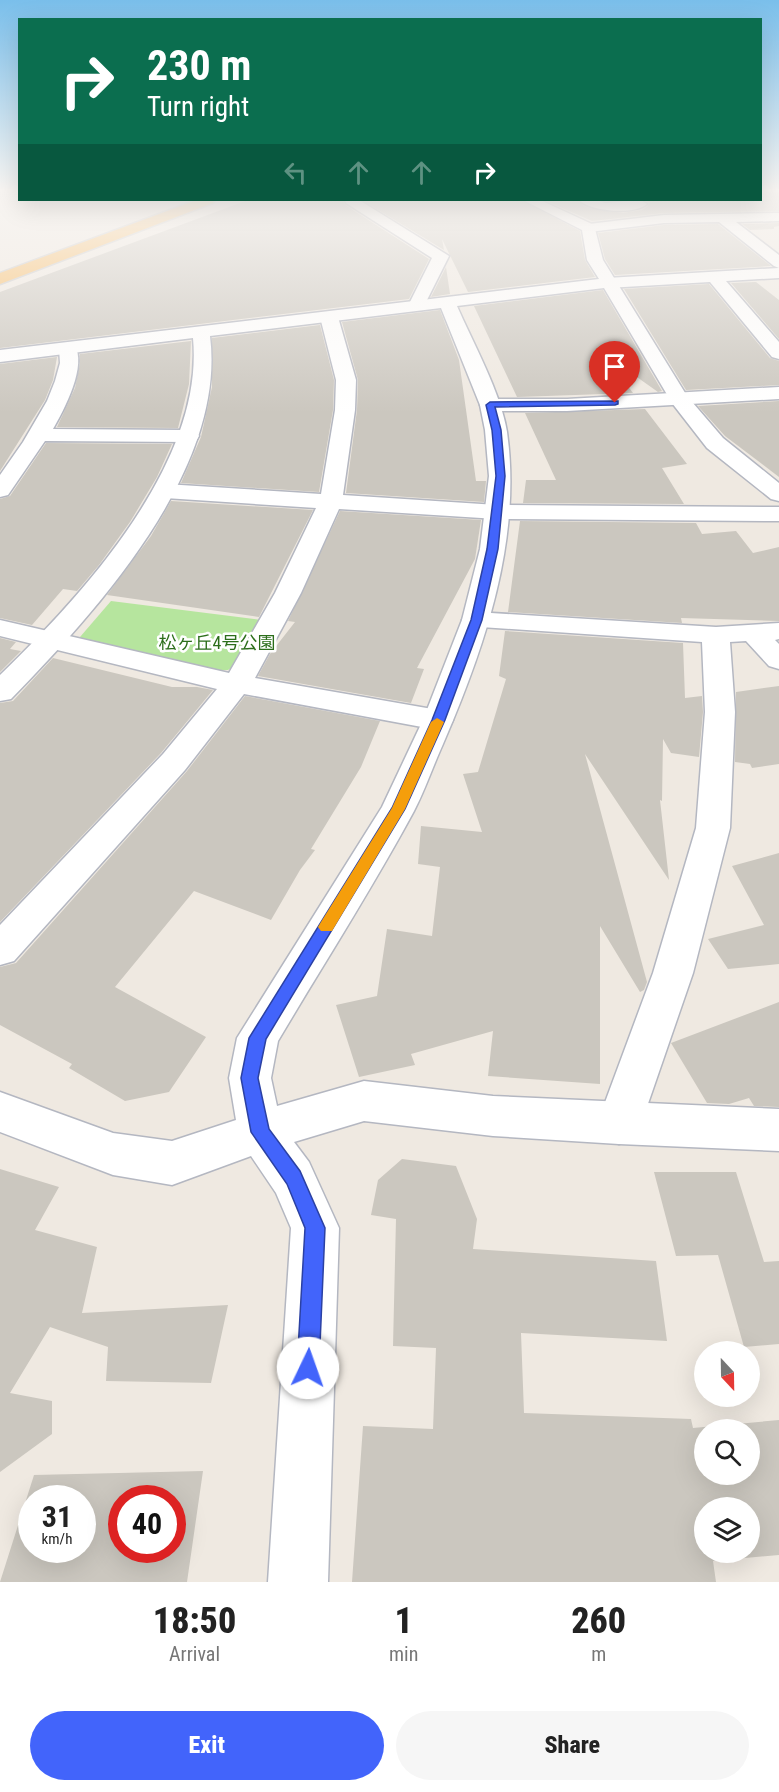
<!DOCTYPE html>
<html lang="en">
<head>
<meta charset="utf-8">
<style>
	:root { --surface:#fff; --page:#f6f6f6; --text:#222; --muted:#767676; --accent:#4264fb }
	body { margin:0; font-family:"Roboto Condensed","Noto Sans JP",sans-serif; background:var(--page); color:var(--text); height:100vh; display:flex; flex-direction:column; font-size:22px; white-space:nowrap }
	* { box-sizing:border-box; margin:0 }
	p { font-size:20px; color:var(--muted) }
	.icon { flex:none; width:33px; height:33px; fill:none; stroke:currentColor; stroke-width:2; stroke-linecap:round; stroke-linejoin:round }
	.map { position:relative; height:1582px; overflow:hidden }
	.details { display:flex; flex-direction:column; background:var(--surface); flex:1 }
	.details>* { flex:none }
	.guide { position:absolute; left:18px; top:18px; width:744px; height:183px; border-radius:0px; box-shadow:0 6px 24px #0002; background:#0b6e4f; color:#fff; overflow:hidden }
	.needle { width:39px; rotate:158deg }
	.fabs { position:absolute; left:694px; top:1341px; display:grid; gap:12px }
	.fabs a { display:grid; place-items:center; width:66px; height:66px; border-radius:50%; background:var(--surface); box-shadow:0 6px 24px #0002; font-size:30px }
	.speed { position:absolute; left:18px; top:1485px; display:flex; gap:12px; font-size:30px; font-weight:700; text-align:center }
	.speed>* { display:grid; place-content:center; width:78px; height:78px; border-radius:50%; background:var(--surface); box-shadow:0 6px 24px #0002; line-height:1 }
	.speed small { font-size:15px; font-weight:400 }
	.speed .limit { border:9px solid #d22; background:#fff; color:#111 }
	.pin { position:absolute; display:grid; place-items:center; width:51px; height:51px; color:#fff; margin:-62px -26px; border-radius:50% 50% 50% 0; rotate:-45deg; box-shadow:0 0 6px #0007 }
	.pin .icon { rotate:45deg }
	.me { position:absolute; width:66px; margin:-33px; rotate:3deg; stroke-linejoin:round; filter:drop-shadow(0 0 4px #0008) }
	.turn { display:flex; align-items:center; gap:21px; height:126px; padding:0 30px; font-size:27px }
	.turn .icon { width:78px; height:78px; stroke-width:2.5 }
	.turn b { display:block; font-size:42px; line-height:51px }
	.lanes { display:flex; align-items:center; height:57px; padding:0 30px; background:#0003; justify-content:center; gap:30px; direction:ltr }
	.lanes .off { opacity:.35 }
	.eta { display:flex; justify-content:space-evenly; align-items:center; height:102px; text-align:center }
	.eta b { font-size:36px; font-weight:800; line-height:42px }
	.button { display:flex; gap:12px; margin-top:auto; padding:12px 30px }
	.button a { flex:1; height:69px; border-radius:36px; background:var(--accent); color:#fff; font-size:24px; font-weight:800; line-height:69px; text-align:center }
	.button a+a { background:var(--page); color:var(--text) }
	.map>svg:first-child { display:block }
</style>
</head>
<body>
<div class="map">
<svg width="779" height="1582" viewBox="0 0 779 1582">
	<rect width="100%" height="100%" fill="#efe9e1"/>
	<!-- green -->
	<polygon fill="#b6e59e" points="111,601 261,620 236,665 228,670 217,670 87,644 80,637"/>
	<!-- building -->
	<g fill="#cbc7bf" fill-rule="evenodd">
		<polygon points="779,191 779,211 664,213 592,221 544,200 577,200 584,206 592,209 623,213 642,210 648,206 649,203 644,200 760,200 760,193"/>
		<polygon points="248,200 343,200 345,205 429,259 409,299 0,348 0,292"/>
		<polygon points="362,200 521,200 580,231 585,260 595,277 468,292 442,239 444,250"/>
		<polygon points="779,223 779,226 774,227 774,229 750,230 742,224"/>
		<polygon points="718,224 771,266 615,275 605,259 598,233 664,225"/>
		<polygon points="446,267 450,294 431,297"/>
		<polygon points="756,282 779,300 779,339 731,283"/>
		<polygon points="709,284 770,358 779,361 779,385 686,390 624,289"/>
		<polygon points="603,290 662,391 658,392 603,353 633,393 517,397 474,306"/>
		<polygon points="440,310 459,360 476,481 486,481 484,502 346,493 357,410 358,380 342,322"/>
		<polygon points="320,325 334,380 333,410 319,492 181,483 201,437 212,387 212,338"/>
		<polygon points="191,341 189,384 178,428 57,427 75,388 80,364 80,354"/>
		<polygon points="57,357 53,380 45,400 0,471 0,364"/>
		<polygon points="779,401 779,477 725,436 698,406"/>
		<polygon points="645,409 687,464 662,468 684,504 523,503 526,480 556,480 525,413"/>
		<polygon points="46,443 172,444 157,477 130,522 99,565 77,591 63,589 32,625 0,618 0,499 10,496"/>
		<polygon points="171,501 313,510 259,617 107,595 151,536"/>
		<polygon points="340,511 481,520 475,559 417,668 424,669 411,703 258,676 270,654 295,622 288,621"/>
		<polygon points="520,521 696,523 702,534 736,531 753,553 779,547 779,621 681,618 682,623 508,612"/>
		<polygon points="505,631 683,643 685,698 702,696 703,712 699,757 671,753 663,739 662,801 660,800 669,880 585,754 647,982 644,990 640,992 600,926 600,1084 488,1076 493,1031 411,1054 415,1065 359,1077 336,1005 377,996 387,929 432,936 440,867 418,864 421,826 482,832 463,774 478,772 506,679 499,676"/>
		<polygon points="0,638 16,642 10,649 21,651 0,672"/>
		<polygon points="53,658 172,687 197,687 213,690 161,753 0,922 0,703 13,701"/>
		<polygon points="779,686 779,764 752,768 750,764 735,762 736,692"/>
		<polygon points="245,696 380,721 361,767 311,849 315,850 300,870 271,920 194,891 115,987 206,1037 169,1092 125,1101 69,1068 72,1064 0,1025 0,967 16,963 187,771"/>
		<polygon points="779,853 779,964 728,969 708,939 764,925 732,866"/>
		<polygon points="779,1002 779,1107 754,1106 749,1098 729,1104 707,1103 671,1043"/>
		<path d="M402,1159L456,1166L477,1219L473,1249L656,1261L667,1341L521,1333L524,1413L691,1419L693,1428L779,1420V1555L713,1561L716,1582H352L363,1426L433,1429L436,1348L393,1346L396,1219L371,1215L378,1180ZM705,1430H750V1474H705ZM705,1508H750V1552H705Z"/>
		<polygon points="0,1169 59,1187 35,1230 97,1247 82,1313 228,1305 211,1383 106,1381 108,1347 50,1327 10,1393 52,1401 52,1434 0,1472"/>
		<polygon points="654,1172 736,1172 764,1262 779,1261 779,1344 744,1347 718,1255 676,1256"/>
		<path d="M203,1471L187,1582H0L34,1475ZM32,1498H82V1550H32ZM122,1498H172V1550H122Z"/>
	</g>
	<g fill="none" stroke-linecap="round" stroke-linejoin="round">
		<!-- minor casing -->
		<g stroke="#b4b7c1" stroke-width="3">
			<g id="minor">
				<polygon points="345,200 359,200 449,256 422,310 410,310 408,306 432,258 346,203"/>
				<path d="M579,200H597L605,203L640,200L647,204C635,215 591,212 579,200Z"/>
				<polygon points="779,213 779,221 736,222 779,255 779,268 774,266 719,222 664,223 589,232 582,228 589,224 664,215"/>
				<polygon points="779,268 779,278 726,281 779,342 779,359 772,357 710,282 607,288 599,283 607,278"/>
				<polygon points="329,312 335,313 338,317 356,380 355,410 343,495 497,505 779,507 779,521 497,519 339,509 301,593 255,678 438,710 449,713 453,720 449,727 438,730 244,694 185,770 14,961 0,965 0,925 163,754 217,689 0,636 0,620 229,673 275,593 316,508 165,498 157,496 153,491 157,486 165,484 321,494 335,410 336,380 320,317 323,313"/>
				<path d="M68,343L74,344C88,365 64,410 53,429L188,430L196,431L199,436L196,441L188,442L45,441L8,495L0,497V475L23,442L47,401L55,381L60,363L59,348L62,344Z"/>
				<polygon points="779,387 779,399 567,411 490,411 483,409 480,405 483,401 490,399 567,399"/>
				<polygon points="476,612 716,627 779,623 779,639 775,640 779,644 779,669 769,666 746,641 730,642 735,712 730,828 693,973 641,1124 635,1138 619,1144 603,1138 597,1124 653,973 696,828 705,712 702,642 466,626 462,620 466,614"/>
			</g>
		</g>
		<!-- tertiary casing -->
		<g stroke="#b4b7c1" stroke-width="3">
			<path id="tertiary" d="M523,200H540L594,225L603,260L687,396L723,438L779,483V501L771,499L707,448L672,403L604,288L457,306C473,343 501,393 507,432C522,539 485,647 443,744C433,766 425,790 414,811C372,889 323,965 278,1041L271,1078L277,1106L364,1081L493,1096L779,1109V1151L619,1144L493,1136L364,1121L294,1142L309,1162L339,1228L328,1582H268L291,1228L276,1193L251,1156L172,1185L113,1175L0,1132V1092L113,1133L172,1141L236,1120L229,1078L237,1038L382,807L423,720L462,620L480,549L489,476L485,430L480,405L441,308L210,336C227,469 97,611 11,699L0,701V675C83,595 205,462 193,338L0,362V350L599,279L587,260L582,230Z"/>
		</g>
		<!-- trunk casing -->
		<g stroke="#c9c9c9" stroke-width="3">
			<polygon id="trunk" points="197,200 215,200 213,203 0,284 0,273"/>
		</g>
		<!-- minor -->
		<use href="#minor" fill="#fff" fill-rule="evenodd"/>
		<!-- tertiary -->
		<use href="#tertiary" fill="#fff" fill-rule="evenodd"/>
		<!-- trunk -->
		<use href="#trunk" fill="#f8ba60" fill-rule="evenodd"/>
	</g>
	<!-- sky -->
	<linearGradient id="sky" x2="0" y2="1"><stop stop-color="#7abfeb"/><stop offset="0.46" stop-color="#f8f5f2"/><stop offset="1" stop-color="#f8f5f2" stop-opacity="0"/></linearGradient>
	<rect width="779" height="413" fill="url(#sky)"/>
	<!-- route -->
	<polygon fill="#4264fb" stroke="#2b41a3" stroke-width="1.5" points="618,401 618,404 615,405 495,407 501,430 505,476 498,549 482,620 445,720 405,809 266,1039 258,1078 269,1129 300,1171 325,1228 319,1368 316,1376 308,1379 301,1376 297,1368 305,1228 287,1184 251,1132 241,1078 249,1038 392,808 432,720 471,620 487,549 496,476 492,430 486,405 490,402"/>
	<!-- slow -->
	<polygon fill="#f59e0b" points="437,718 444,722 405,809 332,931 321,931 318,927 321,922 392,808 431,722"/>
	<g text-anchor="middle" dominant-baseline="central" stroke-width="5" stroke-linejoin="round" paint-order="stroke">
		<!-- park labels -->
		<g font-size="18" fill="#2c6e1b" stroke="#fff">
			<text x="217" y="642">松ヶ丘4号公園</text>
		</g>
	</g>
</svg>
<div class="fabs">
<a><svg class="needle" viewBox="-14 -14 28 28"><path d="M0-13l5 13h-10z" fill="#e53935"/><path d="M0 13l5-13h-10z" fill="#767676"/></svg></a>
<a><svg class="icon" aria-label="search" viewBox="0 0 24 24"><circle cx="10" cy="10" r="6"/><path d="M15 15l6 6"/></svg></a>
<a><svg class="icon" aria-label="layers" viewBox="0 0 24 24"><path d="M12 4l9 5-9 5-9-5zM3 14l9 5 9-5"/></svg></a>
</div>
<div class="speed"><div>31<small>km/h</small></div><div class="limit">40</div></div>
<div class="pin" style="left:615px;top:403px;background:#d93025"><svg class="icon" aria-label="arrive" viewBox="0 0 24 24"><path d="M6 21V4h12l-3 4 3 4H6"/></svg></div>
<svg class="me" style="left:308px;top:1368px" viewBox="-20 -20 40 40"><circle r="19" fill="#fff"/><path d="M0-13L10 11 0 6-10 11z" fill="#4264fb"/></svg>
<div class="guide">
<div class="turn"><svg class="icon" aria-label="right" viewBox="0 0 24 24"><path d="M7 20v-9h11M14 6l5 5-5 5"/></svg><div><b>230 m</b>Turn right</div></div>
<div class="lanes"><svg class="icon off" aria-label="left" viewBox="0 0 24 24"><path d="M17 20v-9H6M10 6l-5 5 5 5"/></svg><svg class="icon off" aria-label="ahead" viewBox="0 0 24 24"><path d="M12 20V5M6 11l6-6 6 6"/></svg><svg class="icon off" aria-label="ahead" viewBox="0 0 24 24"><path d="M12 20V5M6 11l6-6 6 6"/></svg><svg class="icon" aria-label="right" viewBox="0 0 24 24"><path d="M7 20v-9h11M14 6l5 5-5 5"/></svg></div>
</div>
</div>
<section class="details">
<div class="eta">
<div><b>18:50</b><p>Arrival</p></div>
<div><b>1</b><p>min</p></div>
<div><b>260</b><p>m</p></div>
</div>
<div class="button"><a>Exit</a><a>Share</a></div>
</section>
</body>
</html>
